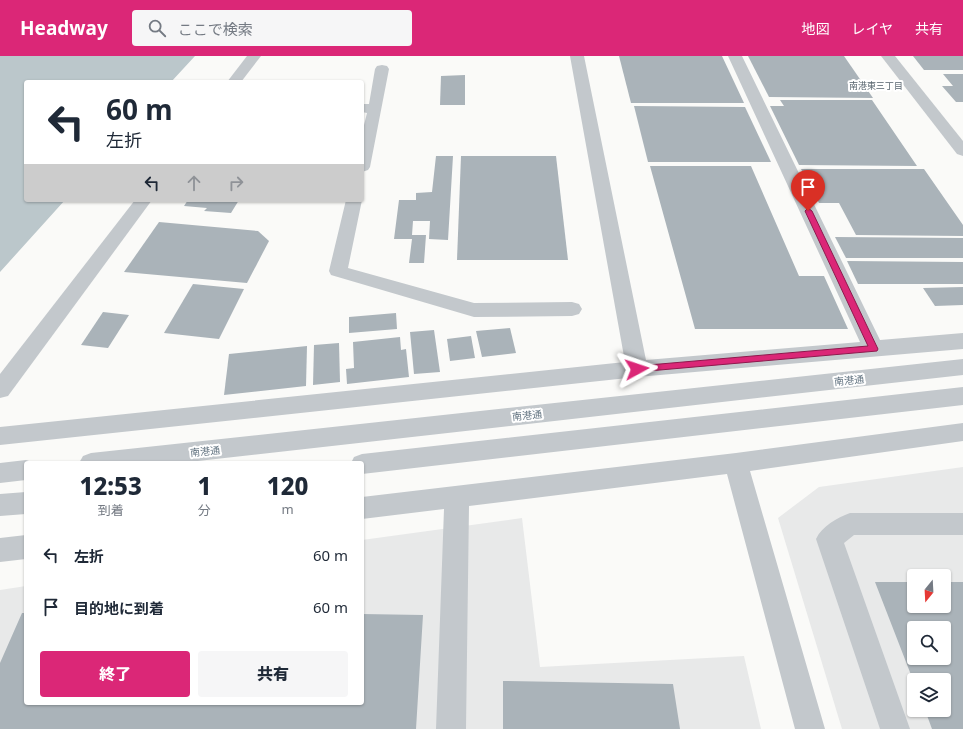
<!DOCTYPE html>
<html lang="ja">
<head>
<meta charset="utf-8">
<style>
	:root { --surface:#fff; --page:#f6f6f7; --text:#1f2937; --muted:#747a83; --accent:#db2777 }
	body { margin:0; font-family:"Noto Sans","Noto Sans JP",sans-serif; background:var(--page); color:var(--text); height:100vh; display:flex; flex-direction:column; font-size:15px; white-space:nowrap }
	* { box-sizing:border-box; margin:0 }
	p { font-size:13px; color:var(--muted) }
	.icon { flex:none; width:22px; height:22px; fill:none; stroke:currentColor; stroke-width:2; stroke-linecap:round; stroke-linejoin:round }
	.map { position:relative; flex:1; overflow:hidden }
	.side { position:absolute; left:24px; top:405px; width:340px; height:244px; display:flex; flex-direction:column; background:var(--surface); border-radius:4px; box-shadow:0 1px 3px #0004 }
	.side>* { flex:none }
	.hud { position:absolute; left:24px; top:24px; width:340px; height:122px; border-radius:4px; box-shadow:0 1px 3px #0004; background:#fff; color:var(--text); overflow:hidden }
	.needle { width:26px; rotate:198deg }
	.buttons { position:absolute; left:907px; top:513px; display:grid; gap:8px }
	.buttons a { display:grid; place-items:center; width:44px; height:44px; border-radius:4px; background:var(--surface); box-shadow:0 1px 3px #0004; font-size:20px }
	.pin { position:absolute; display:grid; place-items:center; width:34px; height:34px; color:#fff; margin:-41px -17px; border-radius:50% 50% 50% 0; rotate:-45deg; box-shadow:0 0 4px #0007 }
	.pin .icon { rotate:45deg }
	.me { position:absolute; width:44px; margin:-22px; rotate:85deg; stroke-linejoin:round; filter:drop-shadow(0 0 3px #0008) }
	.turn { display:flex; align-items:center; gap:14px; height:84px; padding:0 16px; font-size:18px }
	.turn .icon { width:52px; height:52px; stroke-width:2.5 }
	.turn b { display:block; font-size:28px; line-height:34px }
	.lanes { display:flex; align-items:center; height:38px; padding:0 16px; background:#0003; justify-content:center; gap:20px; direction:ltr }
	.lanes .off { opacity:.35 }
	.eta { display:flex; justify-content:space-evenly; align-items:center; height:68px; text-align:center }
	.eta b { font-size:24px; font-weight:800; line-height:28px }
	.button { display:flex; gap:8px; margin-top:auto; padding:8px 16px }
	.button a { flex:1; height:46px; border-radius:4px; background:var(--accent); color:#fff; font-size:16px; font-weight:800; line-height:46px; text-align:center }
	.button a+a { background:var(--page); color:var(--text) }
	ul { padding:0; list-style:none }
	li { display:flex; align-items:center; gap:12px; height:52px; padding:0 16px }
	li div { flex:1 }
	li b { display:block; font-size:15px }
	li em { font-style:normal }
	header { display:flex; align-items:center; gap:24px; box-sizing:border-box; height:56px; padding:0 20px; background:var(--accent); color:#fff }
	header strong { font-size:19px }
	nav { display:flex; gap:22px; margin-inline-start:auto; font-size:14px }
	.search { width:280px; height:36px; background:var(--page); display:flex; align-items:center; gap:10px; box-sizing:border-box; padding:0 14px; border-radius:4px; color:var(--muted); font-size:15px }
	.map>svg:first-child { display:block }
</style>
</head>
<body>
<header>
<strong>Headway</strong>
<div class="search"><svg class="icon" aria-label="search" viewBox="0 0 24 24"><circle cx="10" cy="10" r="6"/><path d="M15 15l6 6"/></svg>ここで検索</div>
<nav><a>地図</a><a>レイヤ</a><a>共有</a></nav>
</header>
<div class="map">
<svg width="963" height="673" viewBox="0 0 963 673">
	<rect width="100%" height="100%" fill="#fafaf8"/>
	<!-- built -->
	<g fill="#e8e9e9" fill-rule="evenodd">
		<path d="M963,411V673H842L778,462L819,431ZM914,520H944V550H914ZM914,572H944V602H914ZM914,624H944V654H914Z"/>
		<polygon points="522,462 540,611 744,600 761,673 0,673 0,534 26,530 26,647 362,647 362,484"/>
	</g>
	<!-- water -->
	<polygon fill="#bbc7cb" points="0,0 195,0 171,26 26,26 26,144 65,144 0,216"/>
	<!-- building -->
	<g fill="#aab3b9" fill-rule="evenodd">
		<polygon points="619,0 722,0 744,47 631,47"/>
		<polygon points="748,0 844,0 873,42 769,41"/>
		<polygon points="913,0 963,0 963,14 924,14"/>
		<polygon points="943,18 963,18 963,46 956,46 942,30 953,30"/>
		<polygon points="465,19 465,49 440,49 441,20"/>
		<polygon points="780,44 872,44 917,110 799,109 770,50 784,50"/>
		<polygon points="634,50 745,51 771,106 648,106"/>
		<polygon points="436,100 453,100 448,184 429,183 430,165 413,165 412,179 426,179 424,207 409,207 412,183 394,183 399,144 416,144 416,137 432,136"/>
		<polygon points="461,100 556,100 568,204 457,204"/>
		<polygon points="650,110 751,110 799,220 824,220 848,273 695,273"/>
		<polygon points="801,113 924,113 963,169 963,180 856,179 839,147 819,147"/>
		<polygon points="188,144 239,144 231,157 204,155 207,152 184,150"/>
		<polygon points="159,166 258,175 269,185 247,227 124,216"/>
		<polygon points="835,181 963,182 963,202 846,202"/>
		<polygon points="847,205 963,206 963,228 858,228"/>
		<polygon points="193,228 244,233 219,283 164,277"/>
		<polygon points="963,231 963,249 935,250 923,232"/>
		<polygon points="103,256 129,259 108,292 81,289"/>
		<polygon points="396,257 397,273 349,277 349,261"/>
		<polygon points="510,272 516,297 482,301 476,275"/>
		<polygon points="434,274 440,316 414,318 410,276"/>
		<polygon points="471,280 475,302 450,305 447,283"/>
		<polygon points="400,281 401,294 406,293 409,321 347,328 346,313 354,312 353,286"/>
		<polygon points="339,287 340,326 313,329 314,289"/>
		<polygon points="307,290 306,330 224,339 229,298"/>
		<path d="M875,526H914V550H944V526H963V673H932L925,654H944V624H913ZM914,572H944V602H914Z"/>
		<polygon points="22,557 26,557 26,647 362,647 362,558 423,559 416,673 0,673 0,607"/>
		<polygon points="503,625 673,628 680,673 503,673"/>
	</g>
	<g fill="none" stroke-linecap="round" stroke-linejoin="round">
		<!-- minor -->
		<g fill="#c3c8cc" fill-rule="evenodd">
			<polygon points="247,0 261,0 241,26 227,26"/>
			<polygon points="570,0 584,0 646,304 860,286 728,0 742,0 880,284 963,277 963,293 637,321 0,389 0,371 625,306"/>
			<polygon points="881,0 895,0 963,85 963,100 957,98"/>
			<polygon points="382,9 387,10 389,13 370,111 368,114 362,116 362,77 367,57 362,56 362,48 369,48 375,13 377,10"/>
			<polygon points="362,143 362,144 348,212 474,247 572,246 579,248 582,253 579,258 572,260 474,261 331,219 329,215 346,144"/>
			<polygon points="135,144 152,144 8,340 0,342 0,318"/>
			<polygon points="963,303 963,319 180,407 79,407 83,400 91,397"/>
			<polygon points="963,331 963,349 362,418 362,407 351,407 354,401 362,398"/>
			<polygon points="963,367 963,385 750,415 825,673 795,673 727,418 469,450 466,673 436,673 444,453 362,463 362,441 736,397"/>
			<polygon points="26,404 35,407 26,407 26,424 0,427 0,407"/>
			<polygon points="26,436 26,458 0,460 0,438"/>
			<path d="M850,457H963V479H854L844,487L910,673H880L816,483C822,470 837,462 850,457Z"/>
			<polygon points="26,479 26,503 0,506 0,482"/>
		</g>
	</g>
	<!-- route -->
	<polygon fill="#db2777" stroke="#8e194d" points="808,152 812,155 878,293 877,295 637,316 633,315 632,313 637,310 868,290 805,155"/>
	<g text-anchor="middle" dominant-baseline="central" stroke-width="4" stroke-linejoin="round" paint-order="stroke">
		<!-- far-neighbourhood labels -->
		<g font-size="9" fill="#57646e" stroke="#fff">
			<text x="876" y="29">南港東三丁目</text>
		</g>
		<!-- street labels -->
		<g font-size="10" fill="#657683" stroke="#fff">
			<text transform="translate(849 324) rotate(-6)">南港通</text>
			<text transform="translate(527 359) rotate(-6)">南港通</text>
			<text transform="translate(205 395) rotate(-6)">南港通</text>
		</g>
	</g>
</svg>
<div class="buttons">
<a><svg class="needle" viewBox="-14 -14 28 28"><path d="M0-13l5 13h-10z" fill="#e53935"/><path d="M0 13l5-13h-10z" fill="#747a83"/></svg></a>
<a><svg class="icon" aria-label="search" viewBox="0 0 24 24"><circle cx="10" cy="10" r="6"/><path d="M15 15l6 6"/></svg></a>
<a><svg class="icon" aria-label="layers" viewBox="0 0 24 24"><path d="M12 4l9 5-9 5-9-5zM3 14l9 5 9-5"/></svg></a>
</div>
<div class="pin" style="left:808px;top:155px;background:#d93025"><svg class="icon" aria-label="arrive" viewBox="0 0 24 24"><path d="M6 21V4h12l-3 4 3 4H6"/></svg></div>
<svg class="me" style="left:637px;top:313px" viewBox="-20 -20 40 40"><path d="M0-17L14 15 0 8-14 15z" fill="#db2777" stroke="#fff" stroke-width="4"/></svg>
<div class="hud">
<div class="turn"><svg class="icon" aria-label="left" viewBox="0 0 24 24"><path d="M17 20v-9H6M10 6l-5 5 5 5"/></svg><div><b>60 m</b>左折</div></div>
<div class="lanes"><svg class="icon" aria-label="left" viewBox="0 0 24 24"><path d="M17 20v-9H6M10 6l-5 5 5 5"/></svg><svg class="icon off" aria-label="ahead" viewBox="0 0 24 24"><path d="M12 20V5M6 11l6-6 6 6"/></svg><svg class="icon off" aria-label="right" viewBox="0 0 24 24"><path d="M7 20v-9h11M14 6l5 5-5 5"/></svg></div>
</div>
<section class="side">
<div class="eta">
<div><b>12:53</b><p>到着</p></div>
<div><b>1</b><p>分</p></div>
<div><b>120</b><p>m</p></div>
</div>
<ul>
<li><svg class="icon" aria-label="left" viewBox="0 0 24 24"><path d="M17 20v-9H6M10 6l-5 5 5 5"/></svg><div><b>左折</b></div><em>60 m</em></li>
<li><svg class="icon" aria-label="arrive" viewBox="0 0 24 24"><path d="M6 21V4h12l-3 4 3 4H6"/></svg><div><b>目的地に到着</b></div><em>60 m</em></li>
</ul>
<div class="button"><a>終了</a><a>共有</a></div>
</section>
</div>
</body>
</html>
